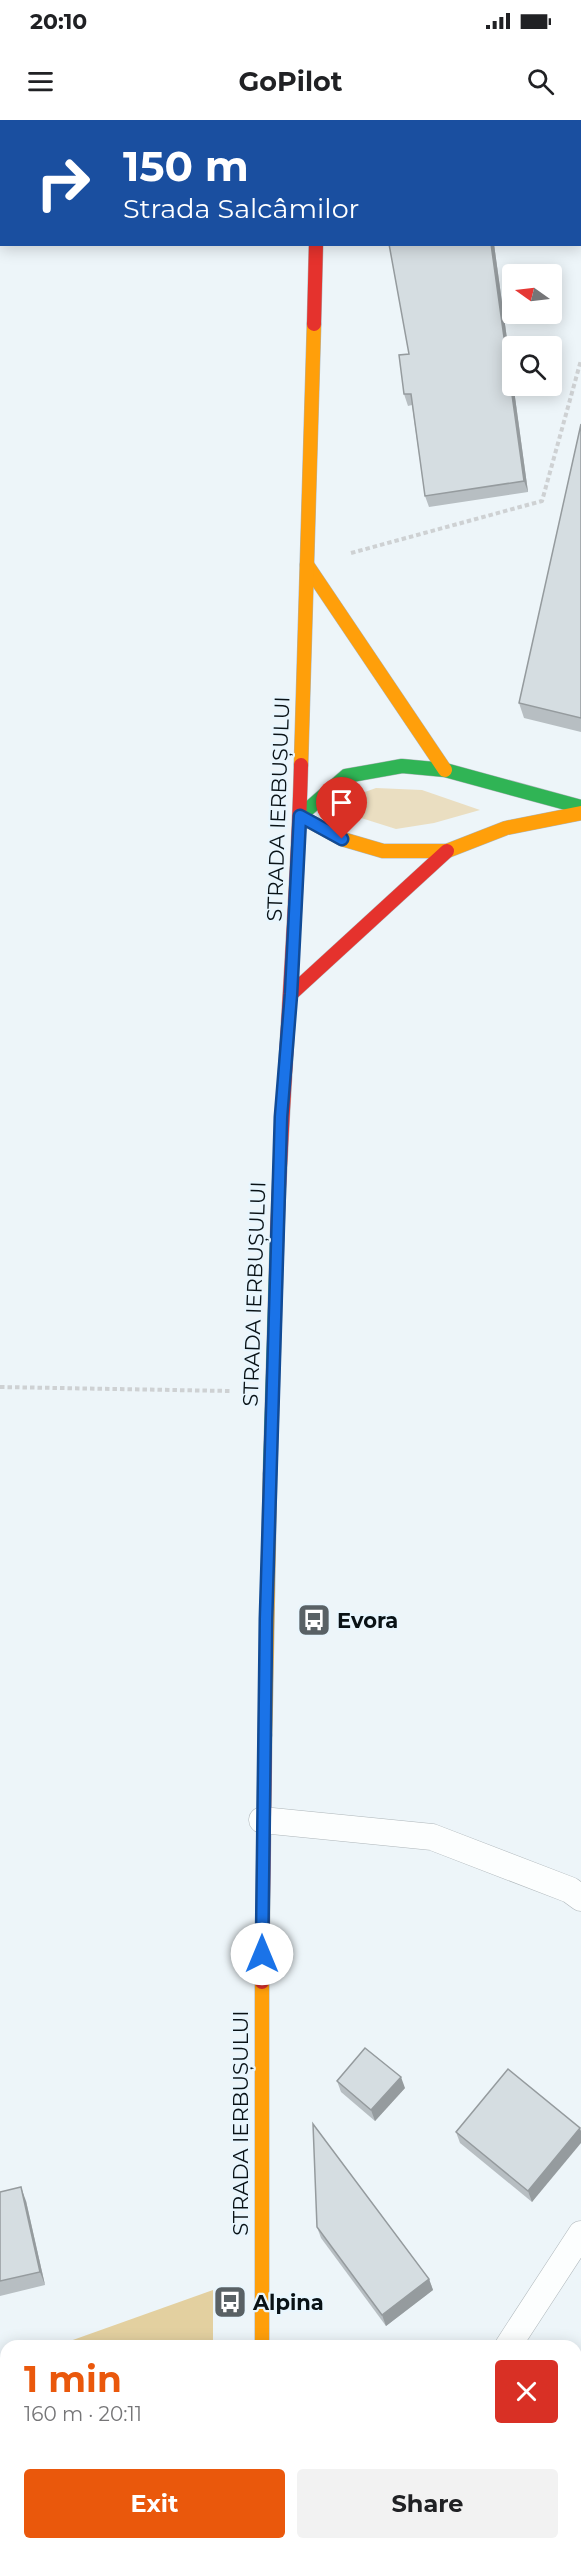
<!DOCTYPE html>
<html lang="en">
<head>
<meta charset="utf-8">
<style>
	:root { --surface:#fff; --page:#f2f2f2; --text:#202124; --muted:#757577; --accent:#ea580c }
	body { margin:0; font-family:Montserrat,sans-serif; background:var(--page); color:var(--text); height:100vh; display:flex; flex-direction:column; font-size:22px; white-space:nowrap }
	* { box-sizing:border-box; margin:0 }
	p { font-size:20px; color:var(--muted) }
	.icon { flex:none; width:33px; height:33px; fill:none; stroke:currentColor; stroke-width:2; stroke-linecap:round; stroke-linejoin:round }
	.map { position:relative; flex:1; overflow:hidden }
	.panel { position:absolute; left:0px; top:2220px; width:582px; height:210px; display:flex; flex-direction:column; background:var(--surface); border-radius:18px 18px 0 0; box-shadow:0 3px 15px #0003 }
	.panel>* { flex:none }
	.guide { position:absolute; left:0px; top:0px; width:582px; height:126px; box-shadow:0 3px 15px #0003; background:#1a4fa0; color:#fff; overflow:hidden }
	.needle { width:39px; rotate:284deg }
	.tools { position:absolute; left:502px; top:144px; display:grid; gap:12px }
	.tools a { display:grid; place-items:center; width:60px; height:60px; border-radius:6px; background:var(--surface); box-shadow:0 3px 15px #0003; font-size:30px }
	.pin { position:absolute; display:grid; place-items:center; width:51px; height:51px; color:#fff; margin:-62px -26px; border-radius:50% 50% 50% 0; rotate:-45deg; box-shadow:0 0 6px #0007 }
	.pin .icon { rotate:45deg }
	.me { position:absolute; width:66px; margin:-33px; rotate:0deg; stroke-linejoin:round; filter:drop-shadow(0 0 4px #0008) }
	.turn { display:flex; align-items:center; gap:21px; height:126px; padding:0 24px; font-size:27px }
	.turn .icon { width:78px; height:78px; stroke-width:2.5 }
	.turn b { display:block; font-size:42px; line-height:51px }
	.round { display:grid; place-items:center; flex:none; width:63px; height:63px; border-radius:6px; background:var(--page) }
	.summary { display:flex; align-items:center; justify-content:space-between; height:102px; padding:0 24px }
	h1 { font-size:36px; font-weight:700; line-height:45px; color:var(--accent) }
	.cta { display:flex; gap:12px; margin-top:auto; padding:12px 24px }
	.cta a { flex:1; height:69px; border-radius:6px; background:var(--accent); color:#fff; font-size:24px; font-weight:700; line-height:69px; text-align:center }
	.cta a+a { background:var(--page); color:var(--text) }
	.status { display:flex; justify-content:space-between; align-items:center; height:42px; padding:0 30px; background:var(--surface); direction:ltr }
	.status svg { height:16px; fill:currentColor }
	header { display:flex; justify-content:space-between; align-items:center; height:78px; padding:0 24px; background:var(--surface); font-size:27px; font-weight:700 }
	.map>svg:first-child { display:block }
</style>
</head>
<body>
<div class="status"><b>20:10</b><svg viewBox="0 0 49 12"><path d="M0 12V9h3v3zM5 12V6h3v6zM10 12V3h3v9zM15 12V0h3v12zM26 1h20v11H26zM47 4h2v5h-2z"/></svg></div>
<header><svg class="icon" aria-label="menu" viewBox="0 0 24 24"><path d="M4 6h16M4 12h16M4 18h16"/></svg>GoPilot<svg class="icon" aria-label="search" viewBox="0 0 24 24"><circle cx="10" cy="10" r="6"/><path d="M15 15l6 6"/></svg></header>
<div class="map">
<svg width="581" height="2430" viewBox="0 0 581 2430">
	<rect width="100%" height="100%" fill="#edf5f9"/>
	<!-- green -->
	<polygon fill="#eadec1" points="376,668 422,670 480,690 434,703 396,709 339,691 337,682"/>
	<!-- forest -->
	<g fill="#e3d0a0">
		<polygon points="213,2170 213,2226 56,2226"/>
		<polygon points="6,2245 6,2424 214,2424 214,2430 0,2430 0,2247"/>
	</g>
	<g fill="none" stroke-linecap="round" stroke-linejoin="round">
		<!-- lane casing -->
		<g stroke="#aeb6ba" stroke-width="27">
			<g id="lane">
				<polyline points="262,1700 432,1717 570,1770 581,1778"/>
				<polyline points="508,2226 581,2114"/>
				<polyline points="376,2430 380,2424"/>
			</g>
		</g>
		<!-- fast casing -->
		<g stroke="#aeb6ba" stroke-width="15">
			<g id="fast">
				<polyline points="320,0 320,2"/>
				<polyline points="300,696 346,656 402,646 445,650 581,687"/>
				<polyline points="270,1354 277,1120"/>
			</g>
		</g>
		<!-- slow casing -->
		<g stroke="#aeb6ba" stroke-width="15">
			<g id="slow">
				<polyline points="307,445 445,650"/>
				<polyline points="301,645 314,204"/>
				<polyline points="300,696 342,719 383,731 447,731 506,708 581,693"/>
				<polyline points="265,1615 270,1354"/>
				<polyline points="262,2226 262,1862"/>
			</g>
		</g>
		<!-- jam casing -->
		<g stroke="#aeb6ba" stroke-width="15">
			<g id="jam">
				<polyline points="314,204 316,124"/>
				<polyline points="291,874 447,731"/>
				<path d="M277,1120C282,961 297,803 301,645"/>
				<polyline points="262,1862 265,1615"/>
				<polyline points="263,2424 263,2430"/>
			</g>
		</g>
		<!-- path -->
		<g stroke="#ced1d3" stroke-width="4" stroke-dasharray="4.5 3" stroke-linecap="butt">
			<polyline points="351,433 542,381 581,240"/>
			<polyline points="0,1267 230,1271"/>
		</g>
		<!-- lane -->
		<use href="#lane" stroke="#fcfefe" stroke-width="26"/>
		<!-- fast -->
		<use href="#fast" stroke="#30b455" stroke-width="14"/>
		<!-- slow -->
		<use href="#slow" stroke="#ff9f0a" stroke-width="14"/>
		<!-- jam -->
		<use href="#jam" stroke="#e5322d" stroke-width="14"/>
	</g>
	<!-- wall -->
	<g fill="#b7bec2">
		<polygon points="389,124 494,124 528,372 429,387 425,376 412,285 408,286 404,274 409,234"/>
		<polygon points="581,304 581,612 524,598 519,583"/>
		<polygon points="337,1961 405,1968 375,2001 341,1972"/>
		<polygon points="581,2011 532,2082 460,2023 456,2012"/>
		<polygon points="0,2072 26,2081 45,2165 0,2176"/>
		<polygon points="317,2107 429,2159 433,2170 386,2206 321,2118"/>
	</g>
	<!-- shaded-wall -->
	<g fill="#959b9e">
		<polygon points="491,124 494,124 528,372 524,361"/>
		<polygon points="401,1957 405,1968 375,2001 371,1990"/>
		<polygon points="580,2008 581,2011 581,2023 532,2082 528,2071"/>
		<polygon points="21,2067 26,2081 45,2165 40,2152"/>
		<polygon points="429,2159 433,2170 386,2206 382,2195"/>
	</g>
	<!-- building -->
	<g fill="#d5dde1" stroke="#959b9e" stroke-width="1.5">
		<polygon points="389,124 491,124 524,361 425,376 411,274 404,274 399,235 409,234"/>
		<polygon points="581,304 581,598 519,583"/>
		<polygon points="365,1928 401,1957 371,1990 337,1961"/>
		<polygon points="508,1949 580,2008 528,2071 456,2012"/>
		<polygon points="313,2004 429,2159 382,2195 317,2107"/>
		<polygon points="21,2067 40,2152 0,2161 0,2072"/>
		<polygon points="367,2221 370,2226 360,2226"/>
		<polygon points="581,2412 581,2430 569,2430 573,2424 576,2424 576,2419"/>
	</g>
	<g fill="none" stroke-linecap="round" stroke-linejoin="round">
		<!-- route casing -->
		<g stroke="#114b97" stroke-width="15">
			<polyline id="route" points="262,1834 266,1499 281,997 291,874 300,696 342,719"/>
		</g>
		<!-- route -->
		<use href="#route" stroke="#1a73e8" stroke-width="10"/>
	</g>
	<!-- icons -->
	<defs>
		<g id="bus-square" transform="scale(1.725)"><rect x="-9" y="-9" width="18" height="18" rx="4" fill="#596165" stroke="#e8f6fe"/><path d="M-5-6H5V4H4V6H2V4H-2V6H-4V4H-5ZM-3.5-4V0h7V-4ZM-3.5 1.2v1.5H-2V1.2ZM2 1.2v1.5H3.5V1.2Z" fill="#fff"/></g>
	</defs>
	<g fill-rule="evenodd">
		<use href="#bus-square" x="314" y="1500"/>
		<use href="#bus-square" x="230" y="2182"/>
	</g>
	<g text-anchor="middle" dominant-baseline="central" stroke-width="4.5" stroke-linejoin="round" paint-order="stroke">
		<!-- street labels -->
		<g font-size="21" fill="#091216" stroke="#e8f6fe">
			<text transform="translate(278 689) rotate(-88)">STRADA IERBUȘULUI</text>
			<text transform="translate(254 1174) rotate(-88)">STRADA IERBUȘULUI</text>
			<text transform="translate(240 2003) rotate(-90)">STRADA IERBUȘULUI</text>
		</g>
		<!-- poi labels -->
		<g font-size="21" font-weight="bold" fill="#091216" stroke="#e8f6fe" text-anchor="start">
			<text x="337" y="1500">Evora</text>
			<text x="253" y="2182">Alpina</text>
		</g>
	</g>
</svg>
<div class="tools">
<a><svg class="needle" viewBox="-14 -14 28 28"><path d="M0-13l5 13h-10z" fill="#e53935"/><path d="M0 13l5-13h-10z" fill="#757577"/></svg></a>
<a><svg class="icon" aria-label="search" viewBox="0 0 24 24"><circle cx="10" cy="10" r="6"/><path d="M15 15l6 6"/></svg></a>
</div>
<div class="pin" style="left:342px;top:719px;background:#d93025"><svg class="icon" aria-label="arrive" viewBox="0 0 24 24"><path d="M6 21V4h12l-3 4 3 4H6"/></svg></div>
<svg class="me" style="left:262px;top:1834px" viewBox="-20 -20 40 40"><circle r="19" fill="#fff"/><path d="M0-13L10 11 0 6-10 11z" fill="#1a73e8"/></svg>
<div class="guide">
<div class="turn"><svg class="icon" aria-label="right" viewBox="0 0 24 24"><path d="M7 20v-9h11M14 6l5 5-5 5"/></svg><div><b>150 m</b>Strada Salcâmilor</div></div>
</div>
<section class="panel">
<div class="summary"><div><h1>1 min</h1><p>160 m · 20:11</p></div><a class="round" style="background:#d93025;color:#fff"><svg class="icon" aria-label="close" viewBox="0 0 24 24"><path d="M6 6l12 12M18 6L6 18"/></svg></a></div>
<div class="cta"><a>Exit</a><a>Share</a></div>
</section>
</div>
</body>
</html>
